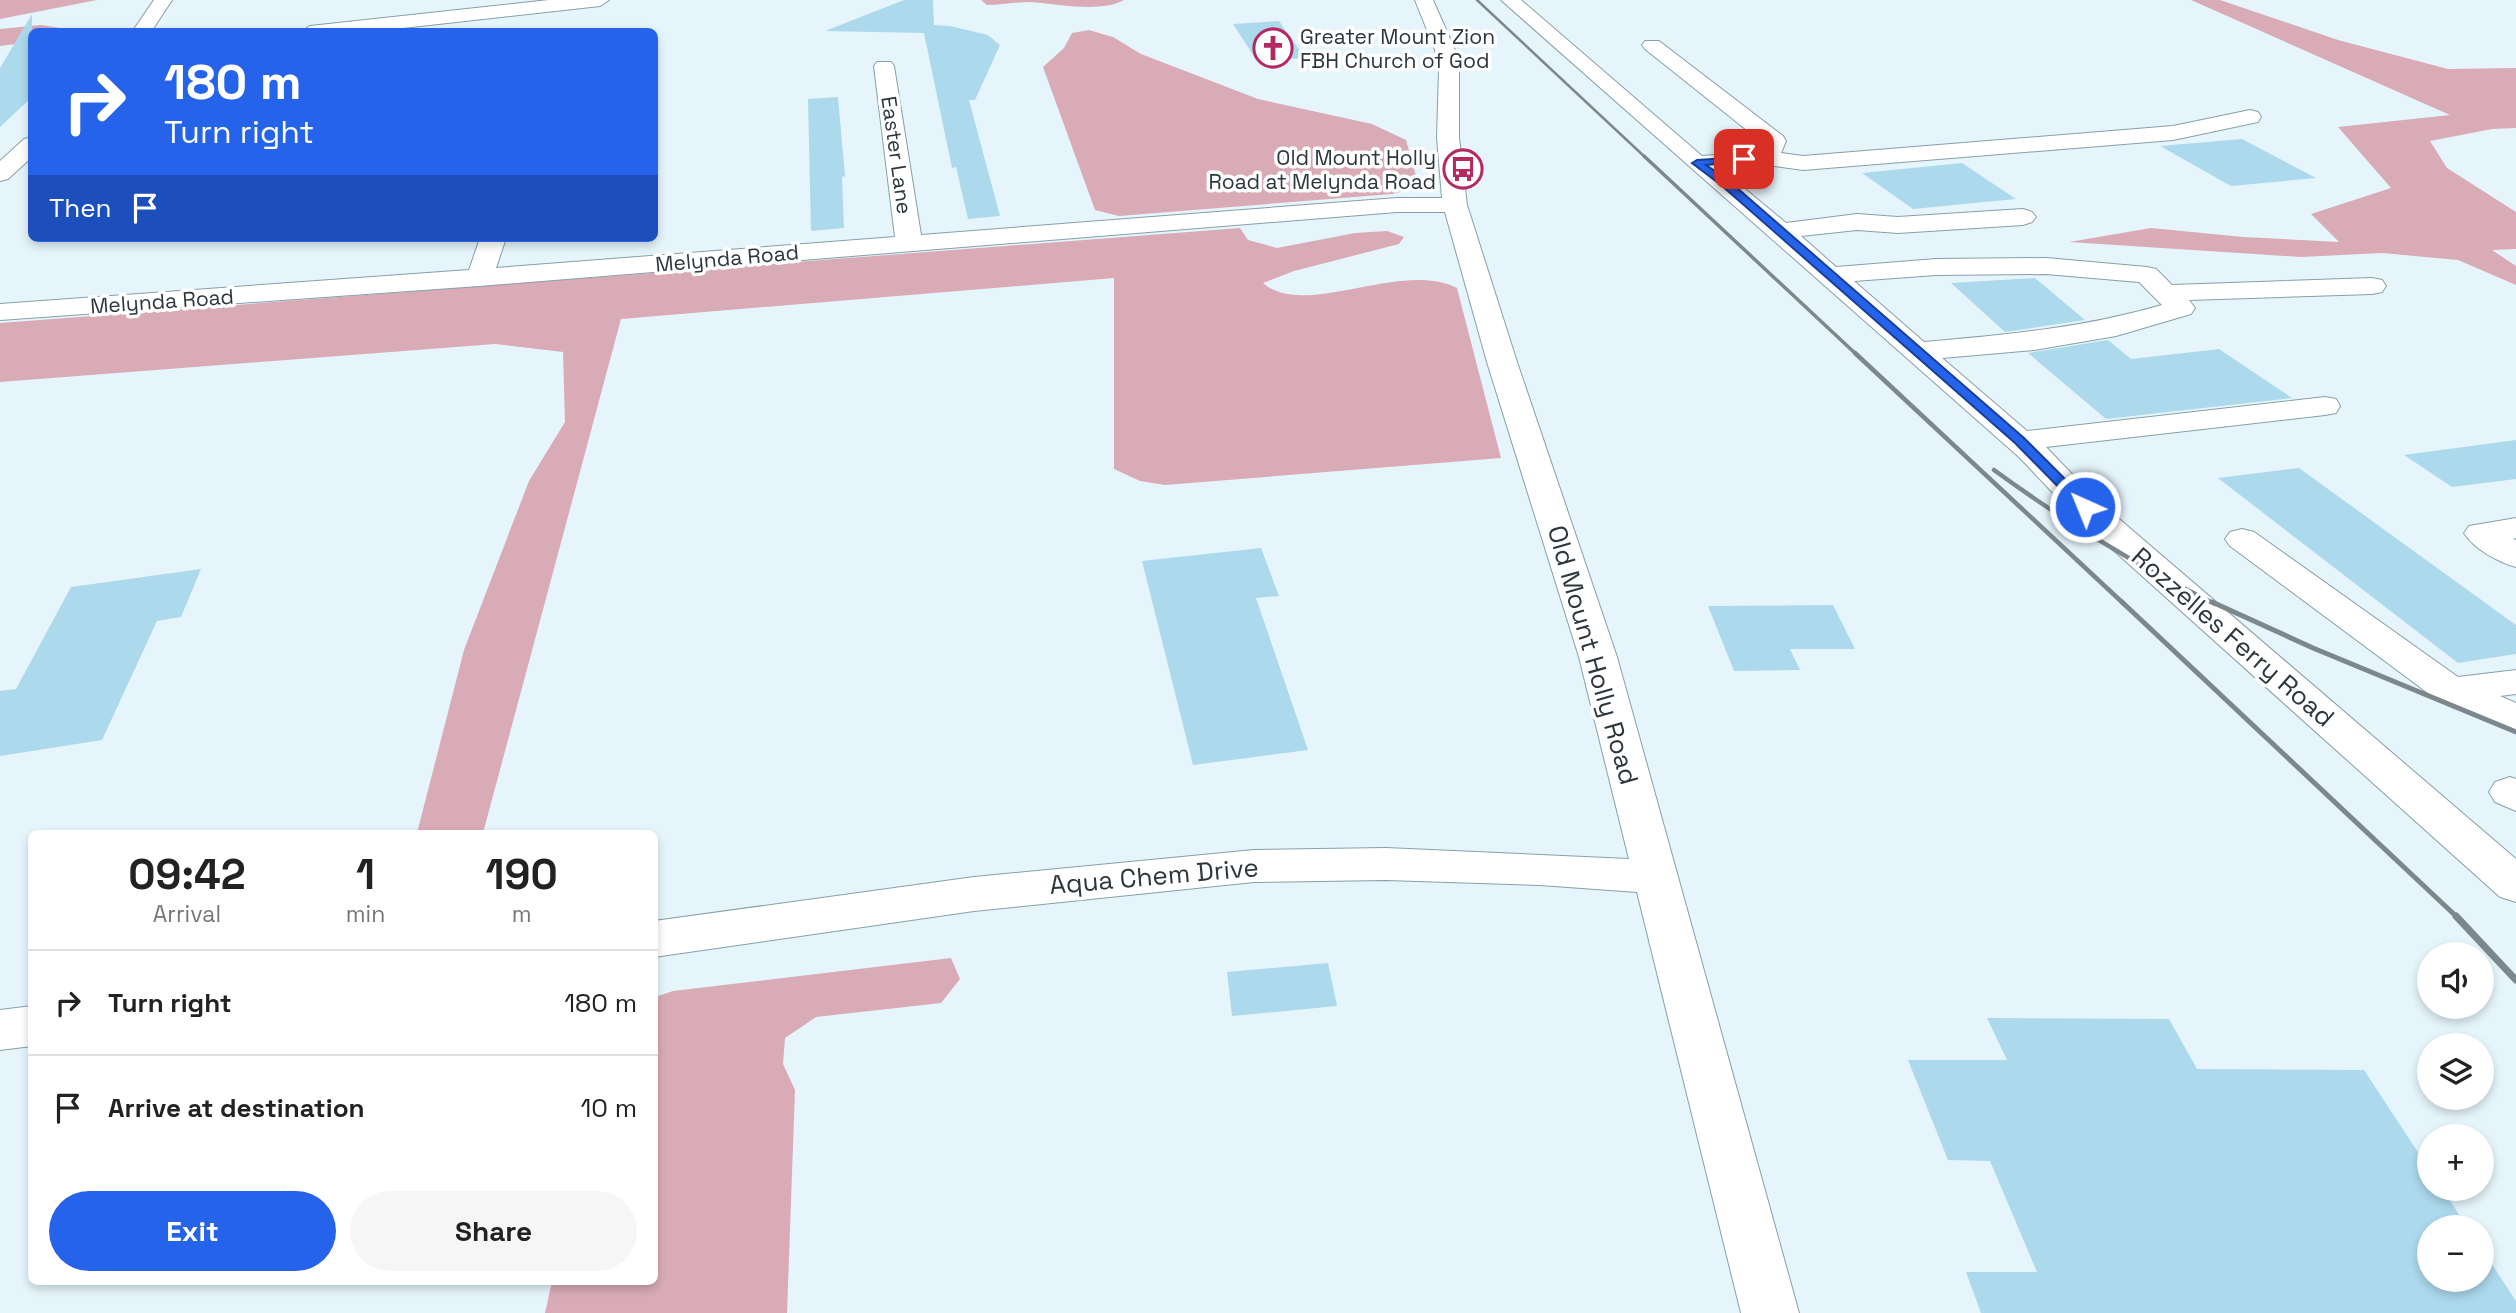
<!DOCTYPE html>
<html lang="en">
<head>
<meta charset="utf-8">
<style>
	:root { --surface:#fff; --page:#f6f6f6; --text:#222; --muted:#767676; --line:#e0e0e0; --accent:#2563eb }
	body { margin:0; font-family:"Space Grotesk",sans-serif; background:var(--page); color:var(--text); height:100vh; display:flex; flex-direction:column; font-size:26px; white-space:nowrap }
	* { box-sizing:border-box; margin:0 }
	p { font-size:23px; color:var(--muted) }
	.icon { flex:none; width:38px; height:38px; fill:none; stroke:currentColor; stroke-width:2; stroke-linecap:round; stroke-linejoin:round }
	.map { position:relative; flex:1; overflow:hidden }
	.side { position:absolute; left:28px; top:830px; width:630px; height:455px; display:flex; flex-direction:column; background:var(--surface); border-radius:10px; box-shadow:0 4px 10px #0003 }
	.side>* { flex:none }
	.guide { position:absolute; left:28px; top:28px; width:630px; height:214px; border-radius:10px; box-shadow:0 4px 10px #0003; background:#2563eb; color:#fff; overflow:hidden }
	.controls { position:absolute; left:2417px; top:942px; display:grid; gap:14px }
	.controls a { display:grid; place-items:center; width:77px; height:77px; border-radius:50%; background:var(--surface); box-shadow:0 4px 10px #0003; font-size:35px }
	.pin { position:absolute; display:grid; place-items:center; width:60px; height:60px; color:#fff; margin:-30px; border-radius:14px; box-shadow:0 4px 10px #0006 }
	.me { position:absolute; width:77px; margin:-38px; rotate:316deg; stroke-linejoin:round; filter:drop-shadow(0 0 5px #0008) }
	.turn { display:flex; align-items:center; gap:24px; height:147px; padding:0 21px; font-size:32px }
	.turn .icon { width:91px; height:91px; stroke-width:2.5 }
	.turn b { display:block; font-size:49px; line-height:60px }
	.then { display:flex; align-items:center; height:66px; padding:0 21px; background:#0003; gap:14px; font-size:26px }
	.eta { display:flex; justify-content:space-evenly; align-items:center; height:119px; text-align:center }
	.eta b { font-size:42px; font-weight:800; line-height:49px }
	.button { display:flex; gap:14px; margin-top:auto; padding:14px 21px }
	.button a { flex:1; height:80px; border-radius:42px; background:var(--accent); color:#fff; font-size:28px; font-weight:800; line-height:80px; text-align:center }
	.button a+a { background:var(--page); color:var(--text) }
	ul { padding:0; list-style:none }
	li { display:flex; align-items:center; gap:21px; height:105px; padding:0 21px; border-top:2px solid var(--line) }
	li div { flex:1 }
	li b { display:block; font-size:26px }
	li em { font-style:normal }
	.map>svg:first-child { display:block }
</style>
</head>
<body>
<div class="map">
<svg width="2516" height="1313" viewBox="0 0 2516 1313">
	<rect width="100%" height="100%" fill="#e6f5fc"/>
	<!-- forest -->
	<g fill="#d8abb7">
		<polygon points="0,0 97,0 0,19"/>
		<path d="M981,0H1124C1101,13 1057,4 1031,2C1016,2 1001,5 987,5Z"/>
		<polygon points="2191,0 2220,0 2338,40 2448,69 2516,68 2516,128 2492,129 2430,141 2447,168 2516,212 2516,249 2492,250 2516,266 2516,285 2458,260 2382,253 2301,257 2069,242 2151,228 2243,237 2339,242 2311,214 2391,188 2338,127 2450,115"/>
		<polygon points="41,25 60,28 95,28 85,31 32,32 31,42 0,46 0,29"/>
		<polygon points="1089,30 1113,37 1141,54 1258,99 1372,124 1406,140 1417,179 1409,190 1392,194 1119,216 1095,210 1043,67 1064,48 1072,33"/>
		<path d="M1240,228L1248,240L1277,248L1355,233L1387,231L1404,237L1399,244L1294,271L1263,283C1304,320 1401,259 1457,288L1501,458L1165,485L1140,481L1114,469V278L621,319L483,833H417L464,650L529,481L565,422L563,352L495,344L0,382V323Z"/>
		<polygon points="951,958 960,979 941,1003 816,1017 785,1038 783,1064 795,1090 787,1313 545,1313 552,1281 654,1281 655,997 673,991"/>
	</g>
	<!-- building -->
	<g fill="#add9ed">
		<polygon points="904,0 933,0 934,25 950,26 988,35 1000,45 975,100 969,100 1000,216 968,219 956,167 952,168 924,33 825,31"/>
		<polygon points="32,14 32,97 0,127 0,68"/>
		<polygon points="1279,21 1305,58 1257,61 1233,24"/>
		<polygon points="838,97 845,176 842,177 844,228 811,231 808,99"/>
		<polygon points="2242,139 2316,178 2231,186 2160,146"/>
		<polygon points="1962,163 2016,199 1913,209 1862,173"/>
		<polygon points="2035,278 2085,320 2005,332 1951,283"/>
		<polygon points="2108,340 2131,359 2219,349 2292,398 2106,419 2028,353"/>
		<polygon points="2516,440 2516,479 2452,487 2404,455"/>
		<polygon points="2299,468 2516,625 2516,654 2458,663 2218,478"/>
		<polygon points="1261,548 1279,596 1256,598 1308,750 1193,765 1142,561"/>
		<polygon points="201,569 181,617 157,621 102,740 0,756 0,691 16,689 71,587"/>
		<polygon points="1833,605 1855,649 1790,649 1800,670 1734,671 1708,606"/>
		<polygon points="1328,963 1337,1006 1232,1016 1227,972"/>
		<polygon points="1987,1018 2169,1019 2197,1069 2364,1070 2429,1169 2429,1188 2442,1188 2467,1227 2429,1227 2429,1279 2482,1279 2482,1249 2516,1301 2516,1313 1981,1313 1966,1272 2037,1272 1990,1161 1948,1160 1908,1060 2007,1060"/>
	</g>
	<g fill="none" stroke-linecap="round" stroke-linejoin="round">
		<!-- minor casing -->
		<g stroke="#879faa" stroke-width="2">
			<g id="minor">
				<polygon points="154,0 172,0 151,32 132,32"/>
				<polygon points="549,0 609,0 600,6 367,32 301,32 310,26"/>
				<polygon points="1415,0 1433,0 1455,50 1459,70 1459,138 1467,205 1517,362 1617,657 1799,1313 1741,1313 1637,892 1540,885 1386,880 1254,882 974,911 654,957 654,921 974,877 1254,850 1386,848 1629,859 1579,657 1487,362 1445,212 1397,212 479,286 0,320 0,304 469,270 480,238 506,238 496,268 895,237 874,66 877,62 891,62 894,66 921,235 1397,198 1442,198 1437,138 1439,70 1435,50"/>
				<path d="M1501,0H1521L1702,156L1758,152L1763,143L1645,49L1642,45L1645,41H1659L1783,136L1786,141L1781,153L1803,156L2173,126L2250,110L2258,112L2261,117L2258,122L2173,140L1803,170L1767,165L1720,168L1786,223L1857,214L1898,217L2023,209L2032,212L2036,217L2032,222L2023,225L1898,233L1857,230L1801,236L1836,267L1936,259L2046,258L2147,267L2156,269L2172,285L2372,278L2382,280L2386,286L2382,292L2372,294L2189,300L2195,308L2191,314L2116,336L2034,350L1942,358L2027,431L2325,397L2336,399L2340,406L2336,413L2325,415L2046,447L2097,500L2516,859V902L2500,897L2073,514L2019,457ZM2046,274L2139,282L2162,305C2083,328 2005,335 1924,342L1854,281L1936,275Z"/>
				<polygon points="32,137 32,157 8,179 0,181 0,161 24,139"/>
				<path d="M2516,518V538L2513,539L2516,540V567C2498,562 2474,549 2464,533L2469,526Z"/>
				<polygon points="2242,529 2254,532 2458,677 2516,670 2516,694 2500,696 2516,703 2516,731 2436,699 2230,546 2225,539 2230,532"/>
				<polygon points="2510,777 2516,779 2516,811 2495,802 2489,792 2495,782"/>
				<polygon points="32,1006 32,1046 0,1050 0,1010"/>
			</g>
		</g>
		<!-- minor -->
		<use href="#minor" fill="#fff" fill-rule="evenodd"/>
		<!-- rail-far4 -->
		<polyline stroke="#7c888e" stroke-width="2.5" points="1477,0 1646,158"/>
		<!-- rail-far3 -->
		<polyline stroke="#7c888e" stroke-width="3.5" points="1644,156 1857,355"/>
		<!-- rail-far2 -->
		<g stroke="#7c888e" stroke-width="4.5">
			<polyline points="1855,353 2124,604"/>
			<path d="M1994,470C2064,521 2137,566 2215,604"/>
		</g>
		<!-- rail-far1 -->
		<g stroke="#7c888e" stroke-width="5">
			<polyline points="2122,602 2458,918"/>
			<polyline points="2212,602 2313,648 2516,732"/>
		</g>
		<!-- rail -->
		<polyline stroke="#7c888e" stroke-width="7" points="2456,916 2516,980"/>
	</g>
	<!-- route -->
	<polygon fill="#2563eb" stroke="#184099" stroke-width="2" points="1744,157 1747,157 1747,161 1706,165 1728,180 2024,438 2090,504 2090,510 2081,510 2015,443 1721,185 1692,163 1697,160"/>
	<!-- icons -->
	<defs>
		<g id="church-ring" transform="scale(2.0125)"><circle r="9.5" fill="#fff" stroke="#b52861" stroke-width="1.5"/><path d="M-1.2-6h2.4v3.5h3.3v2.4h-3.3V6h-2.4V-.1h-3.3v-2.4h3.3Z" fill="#b52861"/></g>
		<g id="bus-ring" transform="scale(2.0125)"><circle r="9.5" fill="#fff" stroke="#b52861" stroke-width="1.5"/><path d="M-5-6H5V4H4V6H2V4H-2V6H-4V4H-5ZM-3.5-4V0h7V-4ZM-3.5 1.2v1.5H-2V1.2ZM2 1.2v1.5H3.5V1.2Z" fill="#b52861"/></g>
	</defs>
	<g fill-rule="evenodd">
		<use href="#church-ring" x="1273" y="48"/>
		<use href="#bus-ring" x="1463" y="169"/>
	</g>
	<g text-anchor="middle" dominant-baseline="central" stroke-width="7" stroke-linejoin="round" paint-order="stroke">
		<!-- far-poi labels -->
		<g font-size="21" fill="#2c363b" stroke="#fff" text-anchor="start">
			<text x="1300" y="36">Greater Mount Zion<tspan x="1300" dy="24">FBH Church of God</tspan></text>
			<text x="1436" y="157" text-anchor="end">Old Mount Holly<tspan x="1436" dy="24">Road at Melynda Road</tspan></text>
		</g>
		<!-- far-street labels -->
		<g font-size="21" fill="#2c363b" stroke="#fff">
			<text transform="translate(897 155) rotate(82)">Easter Lane</text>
			<text transform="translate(727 258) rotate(-5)">Melynda Road</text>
			<text transform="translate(162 301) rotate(-4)">Melynda Road</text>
		</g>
		<!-- street labels -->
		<g font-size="26" fill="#2c363b" stroke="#fff">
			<text transform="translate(2233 637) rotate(41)">Rozzelles Ferry Road</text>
			<text transform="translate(1593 655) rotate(74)">Old Mount Holly Road</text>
			<text transform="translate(1154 876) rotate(-5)">Aqua Chem Drive</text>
		</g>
	</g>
</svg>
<div class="controls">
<a><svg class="icon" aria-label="sound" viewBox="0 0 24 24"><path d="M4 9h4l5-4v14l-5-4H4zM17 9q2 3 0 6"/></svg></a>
<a><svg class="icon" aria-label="layers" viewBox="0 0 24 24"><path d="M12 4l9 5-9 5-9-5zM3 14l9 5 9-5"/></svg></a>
<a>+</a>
<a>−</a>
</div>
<div class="pin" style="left:1744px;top:159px;background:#d93025"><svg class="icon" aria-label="arrive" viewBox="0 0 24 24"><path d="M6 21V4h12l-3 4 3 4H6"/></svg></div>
<svg class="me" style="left:2085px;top:507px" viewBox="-20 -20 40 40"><circle r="17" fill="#2563eb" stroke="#fff" stroke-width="3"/><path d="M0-11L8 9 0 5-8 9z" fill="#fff"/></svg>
<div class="guide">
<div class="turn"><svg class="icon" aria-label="right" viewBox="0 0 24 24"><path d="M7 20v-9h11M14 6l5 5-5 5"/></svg><div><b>180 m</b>Turn right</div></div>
<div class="then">Then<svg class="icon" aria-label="arrive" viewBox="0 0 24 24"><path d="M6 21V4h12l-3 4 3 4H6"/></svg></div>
</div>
<section class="side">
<div class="eta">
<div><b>09:42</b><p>Arrival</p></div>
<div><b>1</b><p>min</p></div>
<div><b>190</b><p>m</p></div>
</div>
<ul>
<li><svg class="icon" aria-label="right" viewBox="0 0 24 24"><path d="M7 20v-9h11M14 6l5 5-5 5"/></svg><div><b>Turn right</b></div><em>180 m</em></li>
<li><svg class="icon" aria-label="arrive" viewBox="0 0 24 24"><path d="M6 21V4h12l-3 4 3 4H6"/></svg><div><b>Arrive at destination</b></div><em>10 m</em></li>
</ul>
<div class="button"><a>Exit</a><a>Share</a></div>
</section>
</div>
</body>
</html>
